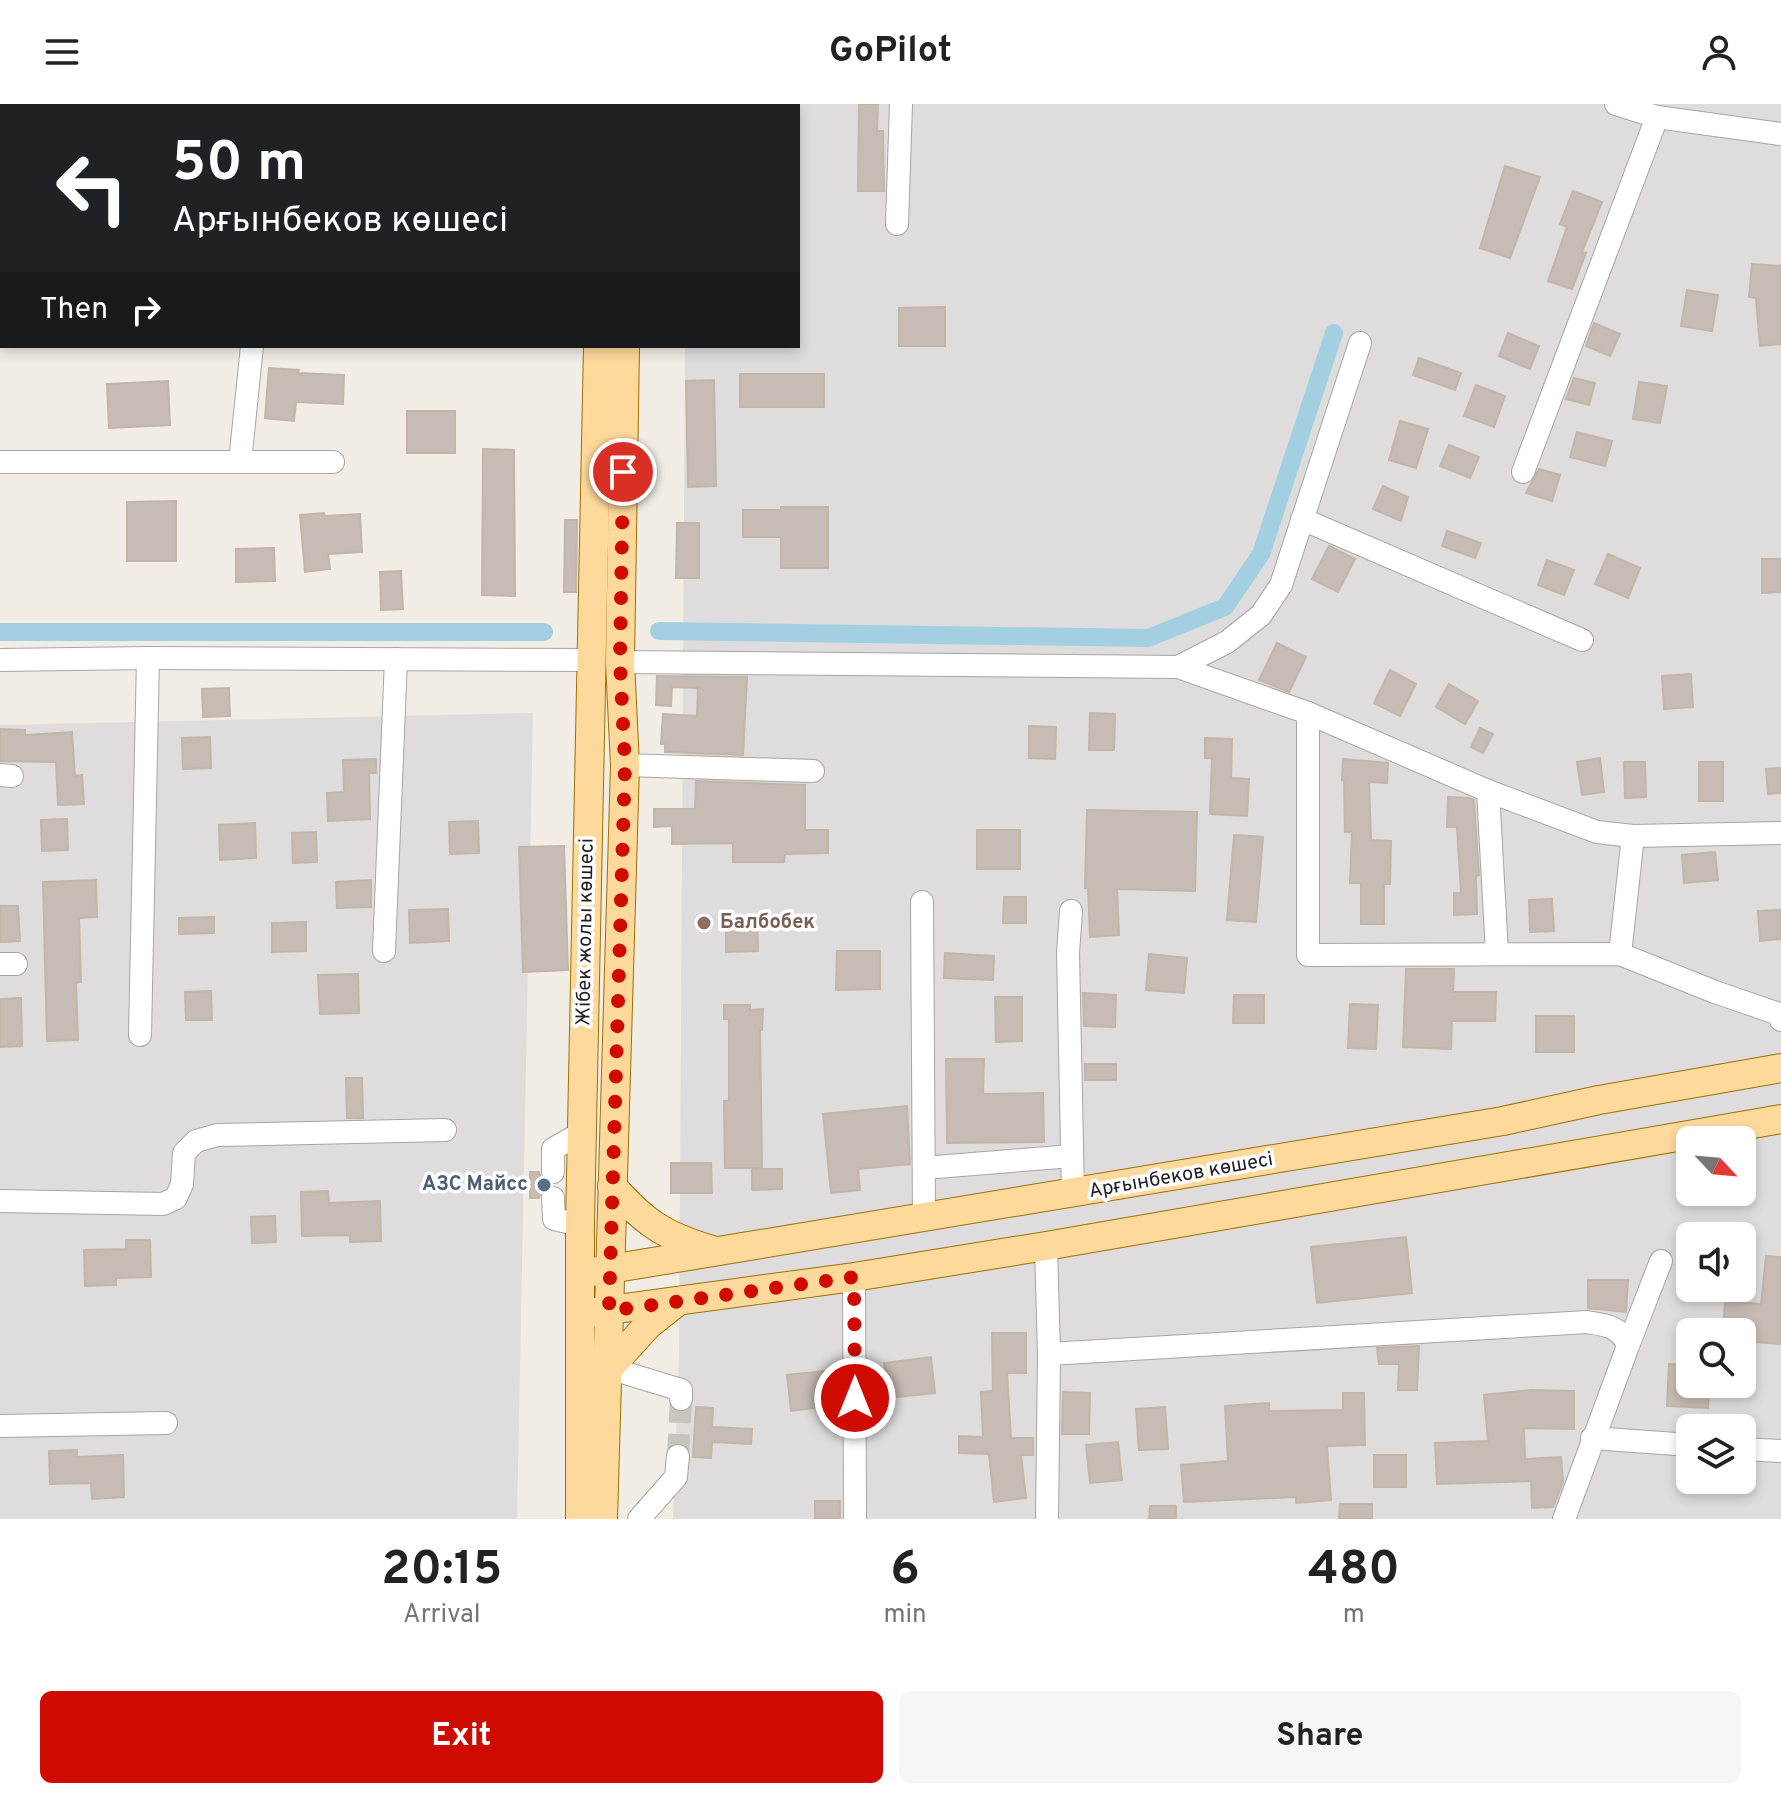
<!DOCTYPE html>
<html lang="en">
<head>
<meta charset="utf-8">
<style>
	:root { --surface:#fff; --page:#f6f6f6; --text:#222; --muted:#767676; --accent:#cf0b00 }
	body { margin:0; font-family:Overpass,sans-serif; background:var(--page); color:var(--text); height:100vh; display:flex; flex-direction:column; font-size:30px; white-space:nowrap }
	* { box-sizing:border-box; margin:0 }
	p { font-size:26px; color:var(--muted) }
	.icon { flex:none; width:44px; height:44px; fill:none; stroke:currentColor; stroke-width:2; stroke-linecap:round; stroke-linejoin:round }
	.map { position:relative; height:1415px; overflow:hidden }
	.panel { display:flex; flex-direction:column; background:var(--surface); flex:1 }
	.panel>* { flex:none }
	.banner { position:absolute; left:0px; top:0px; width:800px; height:244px; box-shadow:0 4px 12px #0003; background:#202124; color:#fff; overflow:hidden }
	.needle { width:52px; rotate:116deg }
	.controls { position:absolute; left:1676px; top:1022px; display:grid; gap:16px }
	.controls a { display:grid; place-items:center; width:80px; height:80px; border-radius:12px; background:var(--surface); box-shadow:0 4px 12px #0003; font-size:40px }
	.pin { position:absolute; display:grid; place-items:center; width:68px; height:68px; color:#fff; margin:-34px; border:4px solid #fff; border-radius:50%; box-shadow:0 2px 8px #0007 }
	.me { position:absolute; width:88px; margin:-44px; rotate:0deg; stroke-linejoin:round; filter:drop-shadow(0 0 6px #0008) }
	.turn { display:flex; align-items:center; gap:28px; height:168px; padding:0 40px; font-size:36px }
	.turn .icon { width:104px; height:104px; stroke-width:2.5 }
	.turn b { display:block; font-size:56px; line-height:68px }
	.then { display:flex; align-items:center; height:76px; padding:0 40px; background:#0003; gap:16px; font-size:30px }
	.eta { display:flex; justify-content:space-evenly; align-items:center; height:136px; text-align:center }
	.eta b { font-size:48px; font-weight:700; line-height:56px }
	.primary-button { display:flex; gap:16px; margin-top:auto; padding:16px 40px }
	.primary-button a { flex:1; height:92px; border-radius:12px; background:var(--accent); color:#fff; font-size:32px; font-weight:700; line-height:92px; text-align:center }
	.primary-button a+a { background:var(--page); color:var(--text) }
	header { display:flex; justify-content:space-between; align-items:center; height:104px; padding:0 40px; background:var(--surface); font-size:36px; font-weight:700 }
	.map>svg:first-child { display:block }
</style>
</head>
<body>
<header><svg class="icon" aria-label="menu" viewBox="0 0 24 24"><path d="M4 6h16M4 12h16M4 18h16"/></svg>GoPilot<svg class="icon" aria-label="person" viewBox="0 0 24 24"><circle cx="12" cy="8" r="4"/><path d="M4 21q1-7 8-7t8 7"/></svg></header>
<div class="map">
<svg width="1781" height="1415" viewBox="0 0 1781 1415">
	<rect width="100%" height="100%" fill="#f1ede5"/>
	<!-- residential -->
	<g fill="#dedcdc" fill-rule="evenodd">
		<path d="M686,0H1781V1415H673L679,1250L685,242H798V2ZM1690,1036H1742V1088H1690ZM1690,1132H1742V1184H1690ZM1690,1228H1742V1280H1690ZM1690,1324H1742V1376H1690Z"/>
		<polygon points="533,609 517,1415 0,1415 0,621"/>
	</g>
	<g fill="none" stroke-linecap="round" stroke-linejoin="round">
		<!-- canal -->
		<g stroke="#a3d0e1" stroke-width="18">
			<polyline points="659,527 1148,534 1225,503 1261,450 1334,229"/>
			<polyline points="0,528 544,528"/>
		</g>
	</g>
	<!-- building -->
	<g fill="#c6bcb4" stroke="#c3b5a7" stroke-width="2">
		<polygon points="859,0 878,0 877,27 883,27 884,87 858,87"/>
		<polygon points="1505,62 1540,73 1510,154 1480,144"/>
		<polygon points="1573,87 1602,98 1582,148 1586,149 1572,185 1548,177 1567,123 1560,120"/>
		<polygon points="1752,160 1781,162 1781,240 1760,242 1756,194 1749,193"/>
		<polygon points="1687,186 1718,191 1712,227 1681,222"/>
		<polygon points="945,203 945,242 899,242 899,204"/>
		<polygon points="1594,219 1620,230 1610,252 1586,242"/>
		<polygon points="1508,229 1539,242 1530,265 1499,252"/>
		<polygon points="1419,254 1461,269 1455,286 1413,271"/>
		<polygon points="269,264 299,266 298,269 344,271 343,300 296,298 294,317 265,314"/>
		<rect x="740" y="270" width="84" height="33"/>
		<polygon points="1574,274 1595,279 1589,301 1566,295"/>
		<polygon points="714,276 716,382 688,383 686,277"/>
		<polygon points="168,277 170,321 109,324 107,280"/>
		<polygon points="1639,278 1667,282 1660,319 1633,315"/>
		<polygon points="1476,281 1505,292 1494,323 1464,312"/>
		<rect x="407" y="307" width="48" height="42"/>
		<polygon points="1400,317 1428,325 1416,364 1389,356"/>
		<polygon points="1577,328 1612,337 1605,362 1570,353"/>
		<polygon points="1449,341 1479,353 1470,374 1440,362"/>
		<polygon points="483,345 514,346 515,492 482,491"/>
		<polygon points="1539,365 1560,371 1552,397 1526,389"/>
		<polygon points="1383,382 1408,393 1401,417 1373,405"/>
		<polygon points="176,397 176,457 127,457 127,398"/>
		<polygon points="781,403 828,403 828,464 781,464 781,433 743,433 743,406 781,406"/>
		<polygon points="324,409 325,412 360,410 362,448 328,450 330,465 305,468 300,411"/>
		<polygon points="565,416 577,416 576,488 564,488"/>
		<polygon points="677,419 699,419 699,474 676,474"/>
		<polygon points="1447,427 1481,439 1475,454 1442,442"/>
		<polygon points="1329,442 1355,455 1338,488 1312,475"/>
		<polygon points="274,444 275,477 236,478 236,445"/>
		<polygon points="1608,450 1640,464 1628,494 1595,480"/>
		<polygon points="1762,455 1781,455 1781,488 1762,489"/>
		<polygon points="1547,456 1574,466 1564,491 1538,481"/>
		<polygon points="401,467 403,505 381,506 380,468"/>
		<polygon points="1277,539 1306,553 1289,588 1259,576"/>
		<polygon points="1390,566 1416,580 1400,612 1374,599"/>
		<polygon points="1691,570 1693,603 1664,605 1662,572"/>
		<polygon points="657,572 747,573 743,651 665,648 665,640 661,640 663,610 697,612 698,584 672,583 671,602 656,601"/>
		<polygon points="1449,580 1478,597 1465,620 1436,603"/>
		<polygon points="229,584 230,612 203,613 202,585"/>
		<polygon points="1090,609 1115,610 1114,646 1089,646"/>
		<polygon points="1029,622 1056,623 1055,655 1029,654"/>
		<polygon points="1480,624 1493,630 1483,649 1471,643"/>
		<polygon points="0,625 25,626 25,631 72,628 75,672 82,671 84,700 58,701 56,658 0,657"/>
		<polygon points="210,633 211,664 183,665 182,634"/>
		<polygon points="1205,634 1232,635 1231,674 1249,675 1247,712 1210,710 1212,654 1205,654"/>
		<polygon points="1600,654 1604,688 1582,691 1577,658"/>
		<polygon points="376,655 376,669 369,669 370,715 328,717 327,689 344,688 343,656"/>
		<polygon points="1343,655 1388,659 1387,679 1369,678 1371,736 1391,737 1390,780 1384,780 1384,820 1361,820 1361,779 1350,779 1352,728 1345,728 1344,677 1342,676"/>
		<polygon points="1624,658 1645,658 1646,693 1625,694"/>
		<rect x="1699" y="658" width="24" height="39"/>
		<polygon points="1781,664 1781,689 1768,690 1766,665"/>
		<polygon points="696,677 805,681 805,726 828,726 828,749 785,750 784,758 733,758 733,739 672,740 672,722 654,723 654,705 695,705"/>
		<polygon points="1448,693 1468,694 1474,696 1479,771 1476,772 1477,810 1454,811 1454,789 1461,789 1457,723 1447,723"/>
		<polygon points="1087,706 1197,708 1195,787 1117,785 1119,831 1090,833 1088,784 1085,784"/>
		<polygon points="67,715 68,746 42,747 41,716"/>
		<polygon points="478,717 479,749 450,750 449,718"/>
		<polygon points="255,719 256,754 220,756 219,721"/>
		<rect x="977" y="726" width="43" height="39"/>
		<polygon points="316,728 317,758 293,759 292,729"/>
		<polygon points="1234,731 1263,733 1256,818 1227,816"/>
		<polygon points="564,742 568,866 523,868 519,743"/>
		<polygon points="1715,748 1718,776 1684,779 1682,751"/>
		<polygon points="96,776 97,813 79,814 81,878 76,879 78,936 47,937 43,778"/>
		<polygon points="371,776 371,803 337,804 336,778"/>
		<polygon points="1004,793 1026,793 1026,819 1003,819"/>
		<polygon points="1552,795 1554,827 1530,828 1529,796"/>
		<polygon points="0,802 18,802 20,837 0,838"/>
		<polygon points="448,805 449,837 410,839 409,806"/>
		<polygon points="1781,806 1781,835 1760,837 1758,807"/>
		<polygon points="214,813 214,829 179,830 179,814"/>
		<polygon points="726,813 757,813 758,847 726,848"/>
		<polygon points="306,818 306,847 272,848 272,819"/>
		<polygon points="837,847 880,847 880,885 836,886"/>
		<polygon points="945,849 994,852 993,876 944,874"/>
		<polygon points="1149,850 1187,854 1184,889 1146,886"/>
		<polygon points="1406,865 1454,865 1453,888 1496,888 1495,917 1452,917 1451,945 1403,943"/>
		<polygon points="358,870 359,909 320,910 318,871"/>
		<polygon points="211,887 212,916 186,916 185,888"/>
		<polygon points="1083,889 1116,891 1115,923 1084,922"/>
		<polygon points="1234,891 1264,891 1264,919 1233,919"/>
		<polygon points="995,893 1022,893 1022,937 996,938"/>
		<polygon points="21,894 22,942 0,943 0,895"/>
		<polygon points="1350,900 1378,901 1376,945 1348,944"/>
		<polygon points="724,901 750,901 750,906 763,905 762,926 760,926 762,1064 725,1064 724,997 729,997 729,915 724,915"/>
		<rect x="1536" y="912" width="38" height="36"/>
		<polygon points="946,955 984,955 983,990 1043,989 1044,1038 947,1039"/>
		<rect x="1085" y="960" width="31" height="16"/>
		<polygon points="346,974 362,974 363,1014 347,1014"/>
		<polygon points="907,1002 910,1060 858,1065 860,1086 831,1089 823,1010"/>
		<polygon points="671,1059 711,1059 712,1089 671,1089"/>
		<polygon points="752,1065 782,1065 782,1085 752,1086"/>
		<polygon points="530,1068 539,1068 541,1076 549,1081 541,1087 539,1094 530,1094"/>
		<polygon points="328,1087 329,1099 380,1097 381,1137 350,1138 350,1131 302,1132 301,1088"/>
		<polygon points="275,1112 276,1138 252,1139 251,1113"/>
		<polygon points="1406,1133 1412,1189 1317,1199 1311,1143"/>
		<polygon points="126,1136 150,1136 151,1173 116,1174 116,1181 85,1182 84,1146 126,1145"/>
		<polygon points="1766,1152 1781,1153 1781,1240 1742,1237 1742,1228 1723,1228 1725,1197 1761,1200"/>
		<polygon points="1588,1176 1628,1176 1626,1208 1588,1204"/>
		<polygon points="992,1229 1026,1229 1026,1269 1007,1269 1011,1334 1033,1334 1033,1351 1021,1351 1026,1394 994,1398 989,1350 959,1349 959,1332 983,1333 981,1288 993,1287"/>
		<polygon points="1419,1242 1417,1286 1398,1286 1399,1260 1379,1260 1377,1244"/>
		<polygon points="931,1253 935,1289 888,1294 884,1259"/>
		<polygon points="1669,1260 1690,1261 1690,1280 1709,1280 1708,1304 1667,1302"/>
		<polygon points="834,1266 838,1301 791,1307 787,1271"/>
		<polygon points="1530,1286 1574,1287 1574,1325 1524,1324 1525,1355 1561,1353 1563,1378 1553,1403 1532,1404 1531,1377 1437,1380 1435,1339 1488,1337 1484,1291"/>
		<polygon points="1063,1288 1090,1289 1089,1330 1062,1330"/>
		<polygon points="1343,1289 1364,1289 1365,1341 1327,1342 1331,1396 1296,1399 1296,1393 1184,1398 1181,1361 1228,1357 1225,1302 1269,1299 1269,1307 1343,1306"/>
		<polygon points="696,1303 713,1304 712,1323 752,1325 751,1340 712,1338 711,1354 693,1353"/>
		<polygon points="1165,1303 1168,1345 1139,1346 1136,1305"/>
		<polygon points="1118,1338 1122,1376 1090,1379 1086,1341"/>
		<polygon points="77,1346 77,1353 123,1351 124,1393 92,1395 91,1379 50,1380 49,1347"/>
		<rect x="1374" y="1351" width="32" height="32"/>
		<rect x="815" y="1397" width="25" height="18"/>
		<polygon points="1340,1400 1372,1400 1372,1415 1339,1415"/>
		<polygon points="1150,1402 1176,1402 1176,1415 1149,1415"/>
	</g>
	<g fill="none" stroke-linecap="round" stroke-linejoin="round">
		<!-- minor-tunnel -->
		<polyline stroke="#c7c4bd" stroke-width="22" stroke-dasharray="22 11" stroke-linecap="butt" points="678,1352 681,1295"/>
		<!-- minor casing -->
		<g stroke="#a6a6a6" stroke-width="24">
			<g id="minor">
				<polyline points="116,0 117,2"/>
				<polyline points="242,0 243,2"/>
				<polyline points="1616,0 1657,13 1781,30"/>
				<polyline points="0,45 2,55"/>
				<polyline points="897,120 901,0"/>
				<polyline points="0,232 2,232"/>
				<polyline points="0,358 333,358"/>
				<polyline points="240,358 252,242"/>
				<polyline points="1523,368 1657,13"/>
				<polyline points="1302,415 1582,536"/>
				<polyline points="0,556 148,554 591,556"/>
				<polyline points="620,558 1178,563 1227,538 1261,511 1281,481 1360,239"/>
				<polyline points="1178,563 1308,609 1488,687 1597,728 1633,732 1781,729"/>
				<polyline points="1308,609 1308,851 1620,850 1715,888 1779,910 1781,916"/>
				<polyline points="625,661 813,667"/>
				<polyline points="0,671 12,672"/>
				<polyline points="1488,687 1497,849"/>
				<polyline points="922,798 924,1113"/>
				<polyline points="1071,807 1068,849 1073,1090"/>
				<polyline points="384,847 396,555"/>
				<polyline points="1620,850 1633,732"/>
				<polyline points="0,860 16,860"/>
				<polyline points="140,931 148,554"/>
				<polyline points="924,1064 1072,1052"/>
				<polyline points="553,1068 553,1045 581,1029"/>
				<polyline points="553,1094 554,1115 580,1121"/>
				<polyline points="0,1097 163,1100 176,1094 182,1080 184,1049 196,1037 217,1031 445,1026"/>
				<path d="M1046,1142L1049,1250L1587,1218C1606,1221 1620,1222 1628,1242L1564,1415"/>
				<polyline points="854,1173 855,1415"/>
				<polyline points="1628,1242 1661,1157"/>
				<polyline points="609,1264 681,1286 681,1295"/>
				<polyline points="0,1322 166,1319"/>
				<polyline points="1592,1334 1690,1341"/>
				<polyline points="1742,1345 1781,1347"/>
				<polyline points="639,1415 676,1373 678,1352"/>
				<polyline points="1047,1415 1049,1250"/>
			</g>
		</g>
		<!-- major casing -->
		<g stroke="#9b7000" stroke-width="30">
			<g id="major">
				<polyline points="556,1 557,0"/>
				<polyline points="603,2 603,0"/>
				<polyline points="629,2 629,0"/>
				<path d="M612,1082C645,1119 664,1132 712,1146"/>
				<polyline points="580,1170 1503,1017 1599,996 1781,964"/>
				<polyline points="580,1210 854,1173 1046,1142 1781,1015"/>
				<polyline points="609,1264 648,1221 677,1198"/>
				<polyline points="580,1415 580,1121 598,242"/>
				<polyline points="603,1415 625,661 620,558 625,242"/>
			</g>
		</g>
		<!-- minor -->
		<use href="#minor" stroke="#fff" stroke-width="22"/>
		<!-- major -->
		<use href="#major" stroke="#ffd99c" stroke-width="28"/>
	</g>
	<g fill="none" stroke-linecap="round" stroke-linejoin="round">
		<!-- route -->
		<polyline stroke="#cf0b00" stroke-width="14" stroke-dasharray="0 25.2" points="623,368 620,558 625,661 609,1207 854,1173 855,1294"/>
	</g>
	<!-- markers -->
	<circle fill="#8d6e63" stroke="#fff" stroke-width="3" cx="704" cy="819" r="8"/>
	<circle fill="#5c6f8a" stroke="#fff" stroke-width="3" cx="544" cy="1081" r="8"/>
	<g text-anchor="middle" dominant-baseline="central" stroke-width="7" stroke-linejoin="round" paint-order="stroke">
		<!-- education labels -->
		<g font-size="20" font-weight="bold" fill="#785e54" stroke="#fff" text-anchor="start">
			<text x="720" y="819">Балбобек</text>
		</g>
		<!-- street labels -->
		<g font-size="20" fill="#1f1f1f" stroke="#fff">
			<text transform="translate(586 828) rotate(-89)">Жібек жолы көшесі</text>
			<text transform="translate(1181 1072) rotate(-10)">Арғынбеков көшесі</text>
		</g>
		<!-- service labels -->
		<g font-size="20" font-weight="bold" fill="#4e5e75" stroke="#fff" text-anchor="end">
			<text x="528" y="1081">АЗС Майсс</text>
		</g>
	</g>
</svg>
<div class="controls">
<a><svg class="needle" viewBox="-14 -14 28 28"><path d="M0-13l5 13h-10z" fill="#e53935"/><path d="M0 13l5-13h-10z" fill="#767676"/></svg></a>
<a><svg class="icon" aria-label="sound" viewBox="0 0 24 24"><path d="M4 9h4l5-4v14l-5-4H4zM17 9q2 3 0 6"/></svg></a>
<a><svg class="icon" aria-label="search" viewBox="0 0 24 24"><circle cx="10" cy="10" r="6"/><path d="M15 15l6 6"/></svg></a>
<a><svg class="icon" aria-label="layers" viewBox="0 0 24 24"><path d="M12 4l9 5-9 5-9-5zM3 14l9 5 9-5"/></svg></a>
</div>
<div class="pin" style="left:623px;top:368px;background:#d93025"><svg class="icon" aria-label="arrive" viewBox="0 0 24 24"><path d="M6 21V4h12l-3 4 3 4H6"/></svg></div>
<svg class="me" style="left:855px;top:1294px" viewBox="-20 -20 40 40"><circle r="17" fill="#cf0b00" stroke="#fff" stroke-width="3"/><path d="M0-11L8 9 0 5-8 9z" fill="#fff"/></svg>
<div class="banner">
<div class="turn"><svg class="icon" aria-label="left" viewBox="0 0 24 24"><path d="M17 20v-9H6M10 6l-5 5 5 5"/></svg><div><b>50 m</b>Арғынбеков көшесі</div></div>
<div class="then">Then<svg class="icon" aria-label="right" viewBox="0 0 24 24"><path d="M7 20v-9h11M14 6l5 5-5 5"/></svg></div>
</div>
</div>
<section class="panel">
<div class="eta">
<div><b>20:15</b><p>Arrival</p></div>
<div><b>6</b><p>min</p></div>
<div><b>480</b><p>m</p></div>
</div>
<div class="primary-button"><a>Exit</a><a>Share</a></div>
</section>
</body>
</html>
